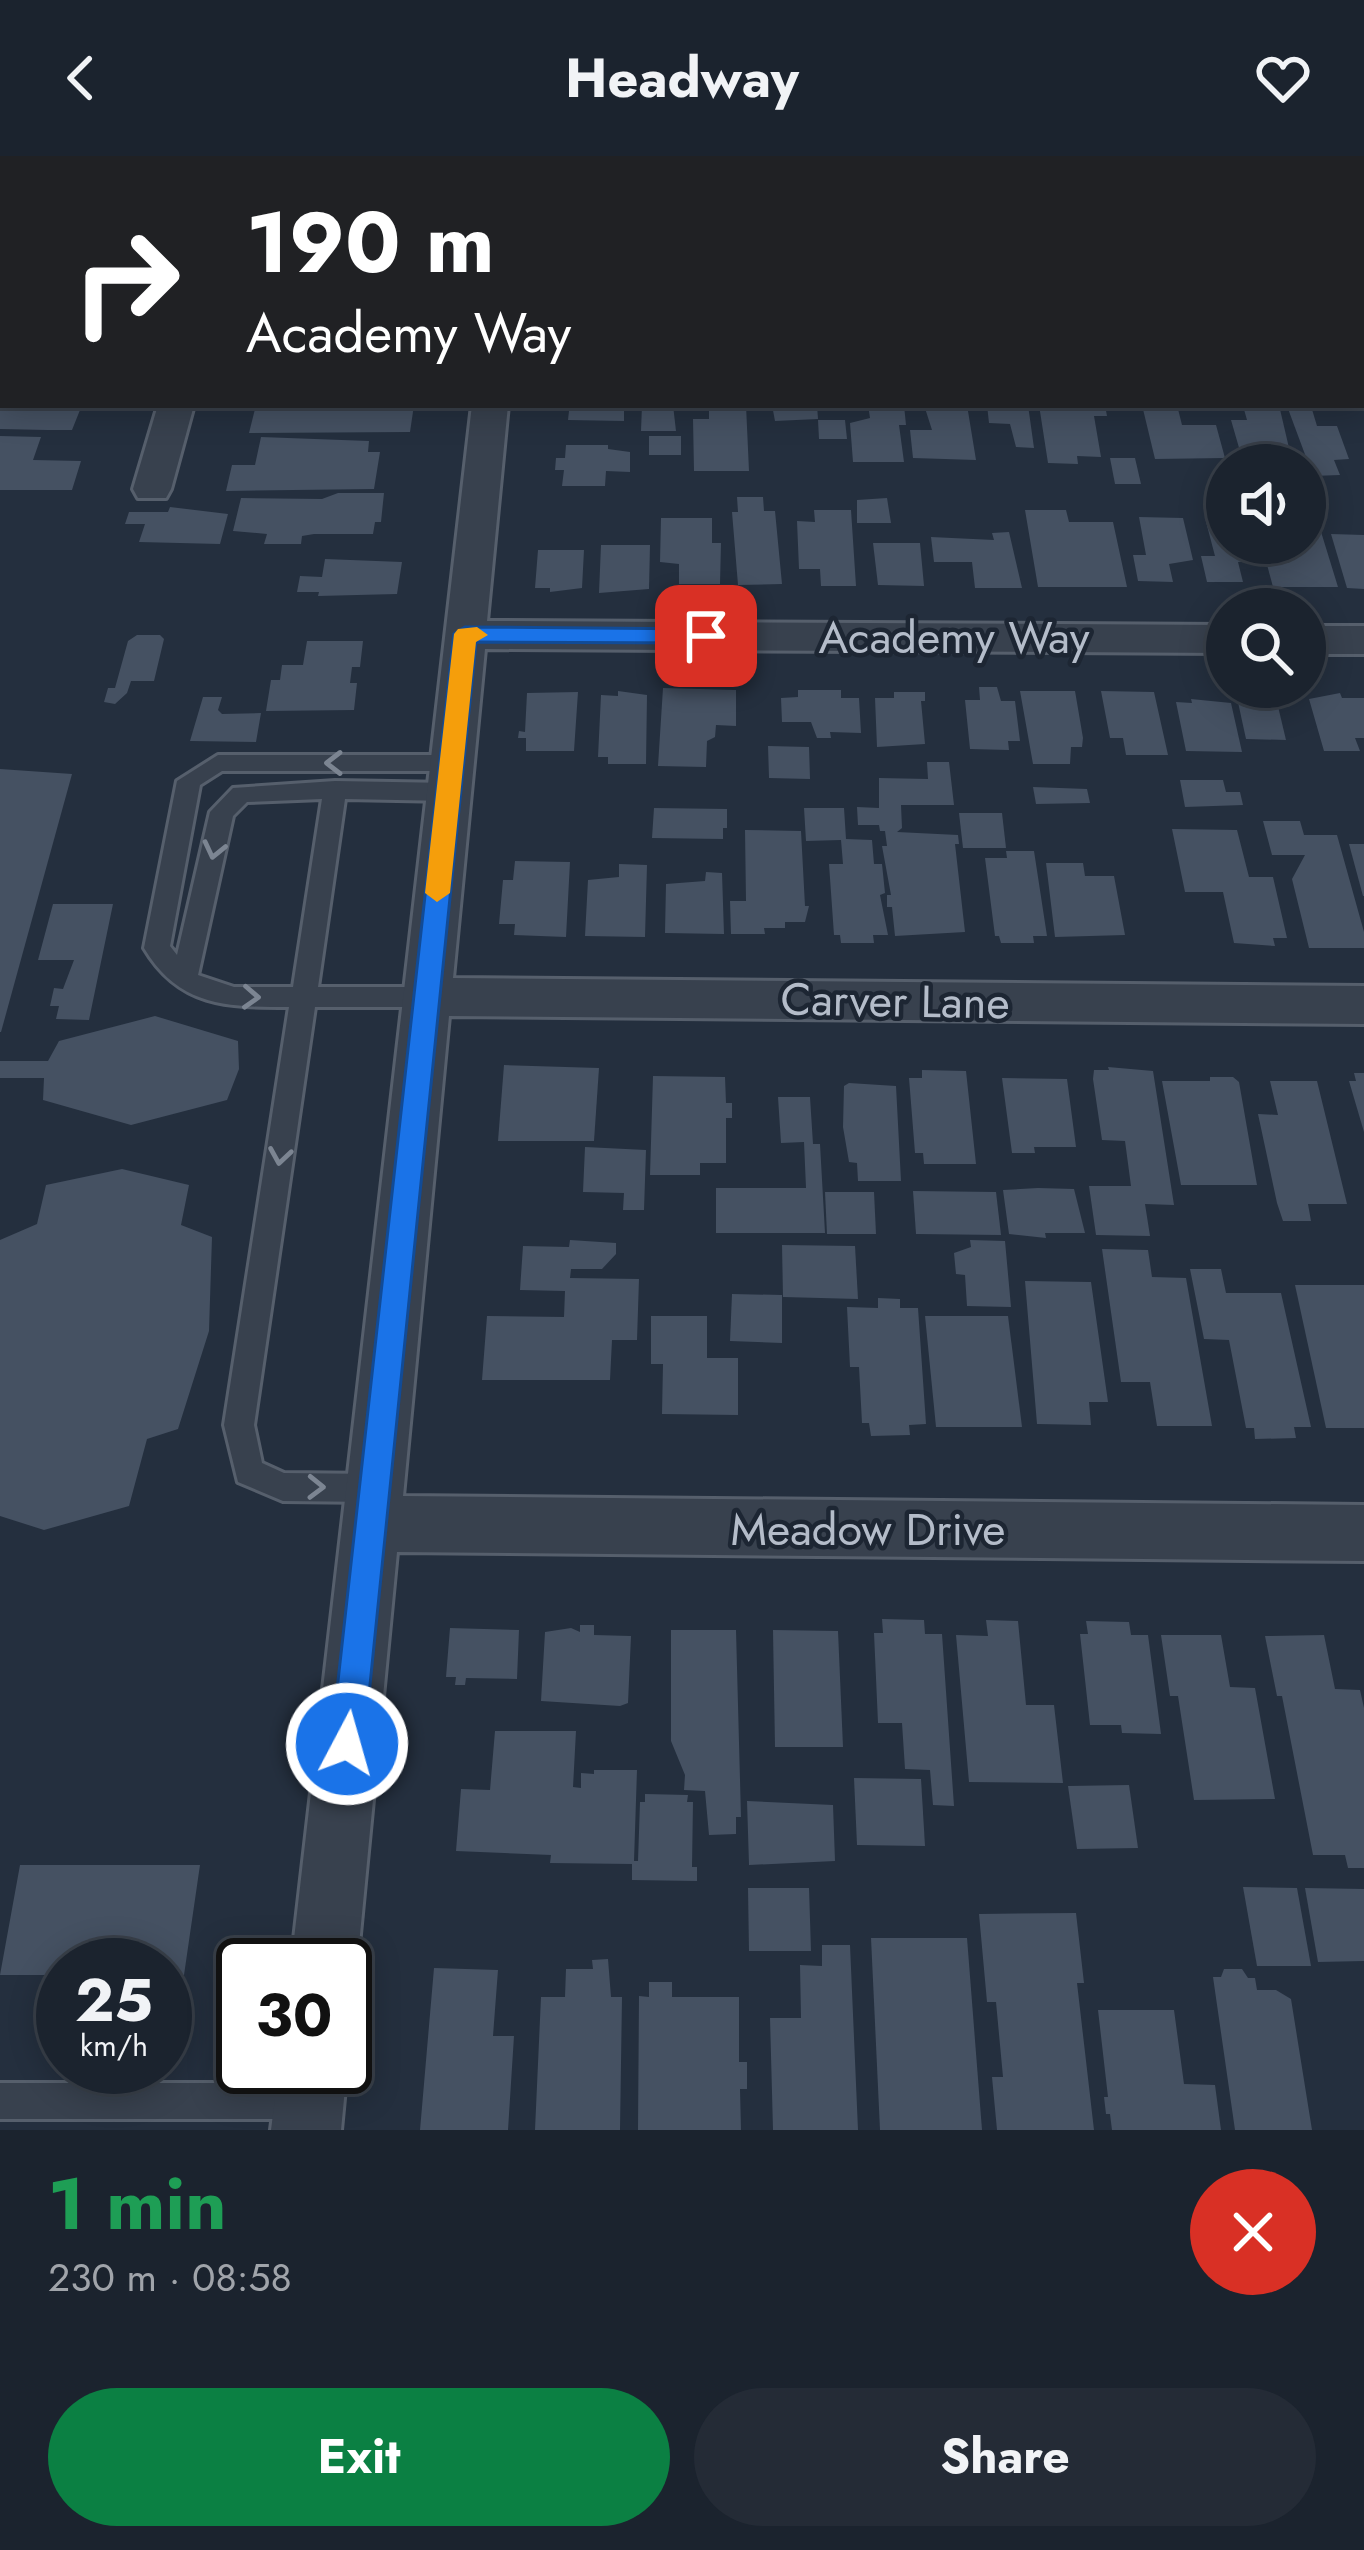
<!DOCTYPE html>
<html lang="en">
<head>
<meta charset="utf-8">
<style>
	:root { --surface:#1b232e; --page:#242b36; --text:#f1f3f6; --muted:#a0a4aa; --line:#39404a; --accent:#0b8043 }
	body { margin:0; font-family:Jost,sans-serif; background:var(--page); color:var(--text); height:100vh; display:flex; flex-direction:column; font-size:45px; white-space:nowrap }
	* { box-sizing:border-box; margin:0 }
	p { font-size:39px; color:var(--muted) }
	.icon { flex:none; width:66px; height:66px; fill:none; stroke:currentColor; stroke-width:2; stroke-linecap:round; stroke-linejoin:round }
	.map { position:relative; height:1974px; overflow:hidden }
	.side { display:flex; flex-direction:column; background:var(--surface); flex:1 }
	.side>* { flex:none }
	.guide { position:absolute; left:0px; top:0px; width:1365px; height:252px; box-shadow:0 6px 30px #0003,0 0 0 3px var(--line); background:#202124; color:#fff; overflow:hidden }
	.controls { position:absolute; left:1206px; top:288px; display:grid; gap:24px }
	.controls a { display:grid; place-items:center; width:120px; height:120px; border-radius:50%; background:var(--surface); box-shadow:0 6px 30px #0003,0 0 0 3px var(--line); font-size:60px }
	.speed { position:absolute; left:36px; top:1782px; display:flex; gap:24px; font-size:60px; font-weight:700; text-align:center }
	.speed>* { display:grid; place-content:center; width:156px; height:156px; border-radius:50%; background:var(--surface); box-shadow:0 6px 30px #0003,0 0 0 3px var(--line); line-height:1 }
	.speed small { font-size:30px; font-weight:400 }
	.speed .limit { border:6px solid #111; border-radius:18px; background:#fff; color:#111 }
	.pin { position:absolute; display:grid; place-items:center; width:102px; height:102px; color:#fff; margin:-51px; border-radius:24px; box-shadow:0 6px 18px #0006 }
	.me { position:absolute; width:132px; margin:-66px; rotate:6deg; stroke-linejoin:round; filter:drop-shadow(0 0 9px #0008) }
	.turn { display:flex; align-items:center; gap:42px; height:252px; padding:0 48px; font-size:54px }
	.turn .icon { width:156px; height:156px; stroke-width:2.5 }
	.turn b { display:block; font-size:84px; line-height:102px }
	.round { display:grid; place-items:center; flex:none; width:126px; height:126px; border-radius:63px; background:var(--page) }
	.head { display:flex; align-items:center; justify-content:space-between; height:204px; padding:0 48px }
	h1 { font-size:72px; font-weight:700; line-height:90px; color:#1e9e55 }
	.action { display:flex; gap:24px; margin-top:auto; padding:24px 48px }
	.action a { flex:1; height:138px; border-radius:72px; background:var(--accent); color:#fff; font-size:48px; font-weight:700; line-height:138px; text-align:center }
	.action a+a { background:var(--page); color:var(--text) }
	header { display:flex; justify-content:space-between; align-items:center; height:156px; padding:0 48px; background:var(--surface); font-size:54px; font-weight:700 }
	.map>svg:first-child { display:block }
</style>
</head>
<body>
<header><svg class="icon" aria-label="back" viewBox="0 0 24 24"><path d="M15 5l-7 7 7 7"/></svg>Headway<svg class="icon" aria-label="heart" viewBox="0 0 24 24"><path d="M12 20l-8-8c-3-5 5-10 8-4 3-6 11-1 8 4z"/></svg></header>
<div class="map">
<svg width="1364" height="1974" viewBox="0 0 1364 1974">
	<rect width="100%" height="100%" fill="#242f3e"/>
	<!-- building -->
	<g fill="#455162">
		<polygon points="0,249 82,249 72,274 47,274 0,273"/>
		<polygon points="256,249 414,249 410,276 249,277"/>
		<polygon points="562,249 624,249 624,265 568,264 569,255 562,255"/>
		<polygon points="642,249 673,249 676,275 641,275"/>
		<polygon points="709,249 746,249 749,315 694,315 693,263 709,263"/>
		<polygon points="772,249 817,249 818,263 775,265"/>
		<polygon points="868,249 904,249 906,269 899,269 904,306 853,306 850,267 870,262"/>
		<polygon points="924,249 967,249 976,304 913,302 910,274 932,274"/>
		<polygon points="987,249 1028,249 1034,292 1016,291 1010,268 989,267"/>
		<polygon points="1039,249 1105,249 1107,260 1094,260 1101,301 1077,300 1078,308 1048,307"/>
		<polygon points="1142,249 1177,249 1182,269 1216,269 1225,302 1155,303"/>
		<polygon points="1279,249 1293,309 1244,309 1231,264 1247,264 1243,250"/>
		<polygon points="1287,250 1311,250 1317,270 1337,270 1349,303 1334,304 1340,319 1313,320"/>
		<polygon points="818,264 845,264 847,283 819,283"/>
		<polygon points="0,280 41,281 33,304 81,305 72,334 0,334"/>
		<rect x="649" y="280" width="32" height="19"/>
		<polygon points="261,281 369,285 368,296 380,296 374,333 226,335 232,309 255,309"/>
		<polygon points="566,289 608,289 608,293 630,296 630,316 606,315 605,330 562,330 564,314 555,314 556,302 565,302"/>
		<polygon points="1110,302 1135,302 1141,328 1115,328"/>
		<polygon points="338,337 384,337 381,366 375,366 373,378 314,378 302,380 301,388 264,388 267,378 233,375 241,342 322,343"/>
		<polygon points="737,341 763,341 764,355 775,355 782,428 738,429 732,356 738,356"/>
		<polygon points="887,342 891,367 857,367 857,344"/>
		<polygon points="170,351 228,358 220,388 139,386 145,368 125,368 129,356 168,356"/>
		<polygon points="814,354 851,354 856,430 821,430 820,413 799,413 797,365 815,366"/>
		<polygon points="1025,354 1066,354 1069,366 1113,366 1127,431 1038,431"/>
		<polygon points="1139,361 1183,362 1193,404 1169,408 1173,426 1138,425 1133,399 1146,399"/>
		<polygon points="661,362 712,362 712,387 721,387 720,428 679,428 679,408 660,406"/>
		<polygon points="1205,362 1227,362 1227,387 1257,387 1261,404 1238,406 1243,426 1207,426 1201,400 1215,400"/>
		<polygon points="1305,366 1318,366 1338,431 1273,431 1266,405 1280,406 1275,387 1305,387"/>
		<polygon points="1009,376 1022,432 975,432 972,406 934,406 931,381 994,384 992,377"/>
		<polygon points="1331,378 1364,379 1364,433 1347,432"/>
		<polygon points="873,387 920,387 924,430 878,429"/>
		<polygon points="601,389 650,389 649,433 599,437"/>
		<polygon points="538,394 584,394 582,432 550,436 550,432 535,432"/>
		<polygon points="325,403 402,406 397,438 318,440 319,436 297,436 300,420 322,421"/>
		<polygon points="137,479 160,479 164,483 154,525 131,525 127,537 115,548 104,546 108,532 115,532 128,485"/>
		<polygon points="307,485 363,485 360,511 352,511 350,527 357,527 354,554 266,555 271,524 280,524 282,509 303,509"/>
		<polygon points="979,531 997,531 1001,545 1015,545 1020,585 1008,585 1009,594 970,593 965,544 980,544"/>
		<polygon points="663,532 736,534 736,570 716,569 715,581 707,585 706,611 658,610"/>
		<polygon points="798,534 841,534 841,542 859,542 861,577 830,576 831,582 817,582 811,566 782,566 781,542 798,541"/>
		<polygon points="618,535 647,539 646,608 608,608 608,601 598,601 601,539 618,540"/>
		<polygon points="1020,535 1075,535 1083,582 1082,591 1071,591 1070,608 1033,608"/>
		<polygon points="1101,535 1154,536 1168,599 1126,599 1123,582 1110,582"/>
		<polygon points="578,536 574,595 526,595 526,582 518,582 519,575 525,576 527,537"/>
		<polygon points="894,536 925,536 925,545 921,545 925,588 877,591 875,542 894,542"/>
		<polygon points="1236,537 1276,542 1286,584 1246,583"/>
		<polygon points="1340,537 1342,542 1364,542 1364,582 1355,582 1360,595 1324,595 1309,543"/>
		<polygon points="203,541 222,541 218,554 222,558 261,557 256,586 190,585"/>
		<polygon points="1191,543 1231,547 1242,596 1186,595 1176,546 1192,547"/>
		<polygon points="768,590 809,591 810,623 769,622"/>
		<polygon points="927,606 949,606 954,649 901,649 902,672 897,676 958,679 959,688 955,688 965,776 895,780 892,751 887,751 887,739 891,739 882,690 887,690 885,675 880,675 879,669 858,669 857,651 879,652 879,622 928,623"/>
		<polygon points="0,613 72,618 1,876 0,876"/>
		<polygon points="1180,624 1223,624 1226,636 1240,636 1243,649 1185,651"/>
		<polygon points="1033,631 1087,633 1090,647 1036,648"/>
		<polygon points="654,652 727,653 727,672 723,672 723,683 652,682"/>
		<polygon points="804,652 844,652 846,683 872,684 874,708 882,708 885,737 880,739 888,779 873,779 874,787 841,787 840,779 834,779 829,708 843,708 841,684 806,685"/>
		<polygon points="959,657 1002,657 1006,692 963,692"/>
		<polygon points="1263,665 1300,665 1304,679 1337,679 1364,776 1364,792 1309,792 1292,723 1305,699 1272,699"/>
		<polygon points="1172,673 1237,674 1249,721 1273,721 1287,782 1273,782 1275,790 1234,787 1223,736 1185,736"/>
		<polygon points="745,674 801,675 805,750 809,750 805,766 785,766 785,772 764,772 765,778 731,778 730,745 746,745"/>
		<polygon points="1349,688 1364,688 1364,740 1363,740"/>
		<polygon points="1006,695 1034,695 1047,780 1033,780 1034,787 1001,787 999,780 995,780 985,702 1007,702"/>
		<polygon points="515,705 570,706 566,781 514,779 515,768 499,768 503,724 513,724"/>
		<polygon points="1046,707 1083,707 1085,720 1114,720 1125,779 1055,781"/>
		<polygon points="619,708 647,709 645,781 585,780 588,724 619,721"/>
		<polygon points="706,716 722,717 724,778 665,777 666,728 705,725"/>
		<polygon points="53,748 113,748 89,864 56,863 59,850 50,850 54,832 63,833 74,804 38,804"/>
		<polygon points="155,860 238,885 239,913 227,944 131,969 43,944 44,922 0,922 0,905 48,905 59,885"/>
		<polygon points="504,909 599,912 594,985 498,985"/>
		<polygon points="1108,911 1153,915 1174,1049 1145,1048 1150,1080 1096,1079 1089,1030 1131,1030 1125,985 1102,984 1093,923 1094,914 1109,914"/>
		<polygon points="922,914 966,915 976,1008 924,1008 923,997 915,997 909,922 922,922"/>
		<polygon points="1354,917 1364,917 1364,976 1349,925 1356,925"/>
		<polygon points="653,920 725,921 726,947 732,947 732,962 726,962 726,1007 700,1007 700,1019 650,1019"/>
		<polygon points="1210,921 1233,921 1239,926 1257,1029 1181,1029 1162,925 1210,925"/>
		<polygon points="1002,922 1067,923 1076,991 1034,991 1035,997 1012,997"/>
		<polygon points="1270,925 1317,925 1347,1048 1308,1048 1311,1065 1283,1065 1277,1047 1258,958 1278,959"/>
		<polygon points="849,927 896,930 901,1025 858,1025 857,1007 849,1006 843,971 844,930"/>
		<polygon points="778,941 810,941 813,988 820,988 825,1077 716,1077 716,1032 806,1032 804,986 781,987"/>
		<polygon points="585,991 646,994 644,1054 623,1054 624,1037 583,1036"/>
		<polygon points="122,1013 189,1029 181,1069 212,1081 209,1175 178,1273 147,1283 129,1350 44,1374 0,1360 0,1084 37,1068 46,1029"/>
		<polygon points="1038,1032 1074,1033 1085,1077 1045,1077 1046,1082 1009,1078 1003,1034"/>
		<polygon points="913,1035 996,1036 1001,1079 916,1078"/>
		<polygon points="825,1036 874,1036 876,1078 827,1078"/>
		<polygon points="570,1084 616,1087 616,1098 602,1113 571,1113 570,1122 639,1123 637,1184 612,1184 610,1224 482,1224 487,1160 564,1161 565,1135 520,1134 523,1090 569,1091"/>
		<polygon points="970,1084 1005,1085 1011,1151 967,1150 965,1119 956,1118 954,1097 971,1091"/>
		<polygon points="782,1089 855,1090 858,1143 783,1141"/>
		<polygon points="1102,1093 1148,1094 1152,1121 1186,1122 1212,1270 1157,1270 1150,1226 1121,1226"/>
		<polygon points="1190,1113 1221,1113 1226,1137 1281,1137 1311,1271 1294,1271 1296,1282 1255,1283 1254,1272 1246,1272 1229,1184 1204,1183"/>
		<polygon points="1025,1125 1091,1126 1108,1246 1089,1246 1091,1269 1037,1268"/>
		<polygon points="1295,1129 1364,1129 1364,1272 1326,1272"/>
		<polygon points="732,1138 782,1139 782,1187 730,1185"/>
		<polygon points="878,1142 900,1143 900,1152 918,1152 926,1268 909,1269 910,1279 871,1280 869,1267 862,1267 859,1211 850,1211 847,1151 878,1152"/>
		<polygon points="651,1160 707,1160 707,1202 738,1202 738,1259 662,1258 663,1208 651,1208"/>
		<polygon points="925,1160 1008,1160 1022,1271 936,1271"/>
		<polygon points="882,1463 924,1464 925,1478 942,1478 954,1650 933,1649 930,1614 905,1613 902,1567 878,1567 874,1477 883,1477"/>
		<polygon points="986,1464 1018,1465 1026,1549 1054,1549 1063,1627 969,1626 956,1479 988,1480"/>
		<polygon points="1086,1465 1129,1466 1131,1479 1148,1479 1161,1578 1122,1577 1121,1569 1090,1569 1080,1478 1088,1478"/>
		<polygon points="580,1469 594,1469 594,1479 631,1480 628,1547 620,1550 541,1545 545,1476 571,1472 580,1476"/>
		<polygon points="450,1472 519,1474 517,1523 466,1522 465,1529 455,1529 456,1521 446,1521"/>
		<polygon points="671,1474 736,1474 741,1661 736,1661 736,1678 709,1679 705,1635 684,1634 685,1619 671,1585"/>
		<polygon points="773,1474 838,1475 843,1591 775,1591"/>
		<polygon points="1161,1479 1221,1479 1230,1531 1255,1532 1275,1643 1194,1644 1178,1540 1170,1540"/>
		<polygon points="1324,1479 1335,1533 1360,1534 1364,1552 1364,1712 1348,1712 1345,1699 1313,1699 1282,1540 1277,1540 1265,1480"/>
		<polygon points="495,1575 576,1575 573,1631 581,1632 581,1617 594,1618 594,1614 637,1614 634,1705 638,1705 640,1646 645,1646 645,1638 688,1639 687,1646 693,1646 692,1711 697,1711 697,1725 632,1724 632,1708 550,1707 551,1699 456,1695 461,1633 490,1634"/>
		<polygon points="854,1622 921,1623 925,1690 857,1689"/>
		<polygon points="1129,1629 1138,1692 1077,1693 1068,1630"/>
		<polygon points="747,1645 833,1649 835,1705 749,1709"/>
		<polygon points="20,1709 200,1709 184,1819 165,1819 165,1809 63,1809 63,1819 0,1819"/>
		<polygon points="1243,1731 1297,1732 1311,1810 1257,1810"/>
		<polygon points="748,1732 809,1732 811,1795 749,1795"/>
		<polygon points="1305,1732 1364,1733 1364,1805 1318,1806"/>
		<polygon points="1076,1757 1084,1827 1077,1827 1094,1974 997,1974 992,1921 1003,1921 996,1846 987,1846 979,1758"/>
		<polygon points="871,1782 967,1782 982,1974 880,1974"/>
		<polygon points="822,1789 850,1789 858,1974 773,1974 770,1862 801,1862 800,1809 822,1810"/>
		<polygon points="608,1803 611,1841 622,1841 620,1974 535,1974 541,1841 565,1841 566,1813 593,1813 592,1804"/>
		<polygon points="434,1812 498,1814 493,1880 514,1880 508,1974 420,1974"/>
		<polygon points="1224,1813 1242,1813 1248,1822 1255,1822 1257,1834 1276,1834 1291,1843 1312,1974 1235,1974 1213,1821 1221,1821"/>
		<polygon points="649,1826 672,1826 672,1841 739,1841 739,1906 747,1906 747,1933 740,1933 741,1974 638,1974 639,1840 649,1841"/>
		<polygon points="1098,1854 1174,1854 1184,1928 1215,1929 1221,1974 1112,1974 1110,1958 1106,1958 1104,1941 1108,1941"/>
	</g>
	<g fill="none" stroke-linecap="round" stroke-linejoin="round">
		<!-- service casing -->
		<g stroke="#565f6c" stroke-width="6">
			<g id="service">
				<path d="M218,599H451L463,607L451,615H222L200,629L170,790L177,799L210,656L233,632L335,625L449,627L461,636L449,645L345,643L318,831H425L438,841L425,851H315L254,1269L262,1307L284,1317L375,1318L386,1322L390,1332L386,1342L375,1346L283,1345L238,1326L224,1269L289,851C227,851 179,851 144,792L177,625ZM322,643L293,831H234L198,819L233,660L247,646Z"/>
				<polygon points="0,1927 309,1927 322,1932 327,1945 322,1958 309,1963 0,1963"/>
			</g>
		</g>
		<!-- minor casing -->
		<g stroke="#565f6c" stroke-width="6">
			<g id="minor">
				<rect x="500" y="0" width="32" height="3"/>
				<rect x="1362" y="60" width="2" height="21"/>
				<rect x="1362" y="198" width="2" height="22"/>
				<polygon points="158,249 194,249 171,333 166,342 138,342 133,333"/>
				<polygon points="472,249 508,249 487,465 1227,469 1227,497 485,493 453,822 1364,830 1364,868 449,860 403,1340 1364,1349 1364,1405 397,1396 357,1809 345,1834 345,1809 291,1809"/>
				<rect x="1305" y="470" width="59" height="28"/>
				<polygon points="345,1905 347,1911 341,1974 271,1974 279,1911 345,1911"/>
			</g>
		</g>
		<!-- tertiary casing -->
		<g stroke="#565f6c" stroke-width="6">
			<g id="tertiary">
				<polygon points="0,0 500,0 3,3 0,13"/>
				<polygon points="1169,0 1364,0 1364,14 1362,3"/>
			</g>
		</g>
		<!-- service -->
		<use href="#service" fill="#38414e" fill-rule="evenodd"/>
		<!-- minor -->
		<use href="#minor" fill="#38414e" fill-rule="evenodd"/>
		<!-- tertiary -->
		<use href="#tertiary" fill="#38414e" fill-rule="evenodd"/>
	</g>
	<!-- one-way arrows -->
	<defs><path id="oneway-chevron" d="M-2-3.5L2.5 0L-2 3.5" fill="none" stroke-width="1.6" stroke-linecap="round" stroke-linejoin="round" transform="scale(3)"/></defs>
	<g stroke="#7c8592">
		<use href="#oneway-chevron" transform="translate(334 607) rotate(-180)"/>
		<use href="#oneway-chevron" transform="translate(214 694) rotate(103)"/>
		<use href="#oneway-chevron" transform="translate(251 841) rotate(3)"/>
		<use href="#oneway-chevron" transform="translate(280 1000) rotate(99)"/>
		<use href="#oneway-chevron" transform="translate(316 1331) rotate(1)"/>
	</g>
	<!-- route -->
	<polygon fill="#1a73e8" stroke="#114b97" stroke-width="3" points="465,471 706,473 718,480 706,487 476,486 364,1588 359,1600 347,1605 336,1600 331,1588 454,478"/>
	<!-- slow -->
	<polygon fill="#f59e0b" points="477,471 488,479 476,486 450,737 437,746 425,737 454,478 458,473"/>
	<g text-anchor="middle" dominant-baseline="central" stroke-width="9" stroke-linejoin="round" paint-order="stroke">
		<!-- street labels -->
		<g font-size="45" fill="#b4bcc9" stroke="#1d2633">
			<text x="954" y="481">Academy Way</text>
			<text transform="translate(895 845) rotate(1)">Carver Lane</text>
			<text x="868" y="1373">Meadow Drive</text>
		</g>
	</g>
</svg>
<div class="controls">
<a><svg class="icon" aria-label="sound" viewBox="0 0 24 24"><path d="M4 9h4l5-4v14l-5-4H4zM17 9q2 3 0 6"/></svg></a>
<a><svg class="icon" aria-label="search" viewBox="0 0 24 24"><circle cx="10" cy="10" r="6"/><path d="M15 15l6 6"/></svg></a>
</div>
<div class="speed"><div>25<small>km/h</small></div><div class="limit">30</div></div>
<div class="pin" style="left:706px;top:480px;background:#d93025"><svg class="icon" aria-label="arrive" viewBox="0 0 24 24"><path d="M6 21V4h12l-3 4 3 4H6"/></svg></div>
<svg class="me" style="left:347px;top:1588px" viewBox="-20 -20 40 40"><circle r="17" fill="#1a73e8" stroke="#fff" stroke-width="3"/><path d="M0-11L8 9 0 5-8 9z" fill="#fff"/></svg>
<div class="guide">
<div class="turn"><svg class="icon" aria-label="right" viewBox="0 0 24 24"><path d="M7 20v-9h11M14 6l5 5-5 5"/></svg><div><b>190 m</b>Academy Way</div></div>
</div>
</div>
<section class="side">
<div class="head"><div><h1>1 min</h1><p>230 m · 08:58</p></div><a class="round" style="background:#d93025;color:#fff"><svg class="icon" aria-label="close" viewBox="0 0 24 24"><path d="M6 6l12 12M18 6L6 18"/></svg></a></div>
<div class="action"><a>Exit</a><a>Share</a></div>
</section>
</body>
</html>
